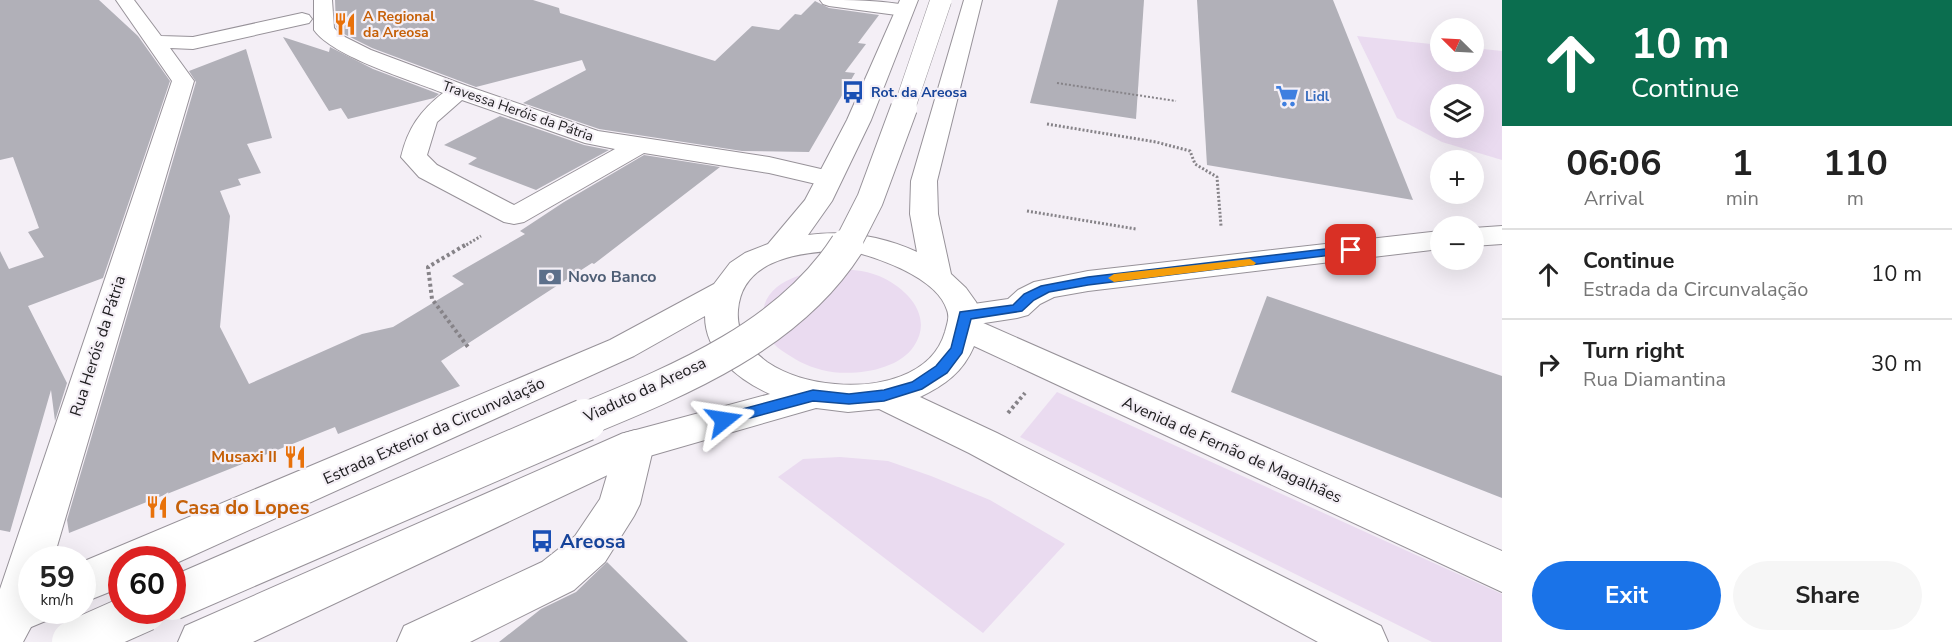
<!DOCTYPE html>
<html lang="en">
<head>
<meta charset="utf-8">
<style>
	:root { --surface:#fff; --page:#f6f6f6; --text:#222; --muted:#767676; --line:#e0e0e0; --accent:#1a73e8 }
	body { margin:0; font-family:"Nunito Sans",sans-serif; background:var(--page); color:var(--text); height:100vh; display:flex; flex-direction:column; font-size:22px; white-space:nowrap }
	* { box-sizing:border-box; margin:0 }
	p { font-size:20px; color:var(--muted) }
	.icon { flex:none; width:33px; height:33px; fill:none; stroke:currentColor; stroke-width:2; stroke-linecap:round; stroke-linejoin:round }
	.map { position:relative; flex:1; overflow:hidden }
	.panel { display:flex; flex-direction:column; background:var(--surface); width:450px }
	.panel>* { flex:none }
	.top-card { background:#0b6e4f; color:#fff; overflow:hidden }
	.needle { width:39px; rotate:294deg }
	.controls { position:absolute; left:1430px; top:18px; display:grid; gap:12px }
	.controls a { display:grid; place-items:center; width:54px; height:54px; border-radius:50%; background:var(--surface); box-shadow:0 6px 24px #0002; font-size:30px }
	.speed { position:absolute; left:18px; top:546px; display:flex; gap:12px; font-size:30px; font-weight:700; text-align:center }
	.speed>* { display:grid; place-content:center; width:78px; height:78px; border-radius:50%; background:var(--surface); box-shadow:0 6px 24px #0002; line-height:1 }
	.speed small { font-size:15px; font-weight:400 }
	.speed .limit { border:9px solid #d22; background:#fff; color:#111 }
	.pin { position:absolute; display:grid; place-items:center; width:51px; height:51px; color:#fff; margin:-26px; border-radius:12px; box-shadow:0 3px 9px #0006 }
	.me { position:absolute; width:66px; margin:-33px; rotate:75deg; stroke-linejoin:round; filter:drop-shadow(0 0 4px #0008) }
	.turn { display:flex; align-items:center; gap:21px; height:126px; padding:0 30px; font-size:27px }
	.turn .icon { width:78px; height:78px; stroke-width:2.5 }
	.turn b { display:block; font-size:42px; line-height:51px }
	.eta { display:flex; justify-content:space-evenly; align-items:center; height:102px; text-align:center }
	.eta b { font-size:36px; font-weight:700; line-height:42px }
	.cta { display:flex; gap:12px; margin-top:auto; padding:12px 30px }
	.cta a { flex:1; height:69px; border-radius:36px; background:var(--accent); color:#fff; font-size:24px; font-weight:700; line-height:69px; text-align:center }
	.cta a+a { background:var(--page); color:var(--text) }
	ul { padding:0; list-style:none }
	li { display:flex; align-items:center; gap:18px; height:90px; padding:0 30px; border-top:2px solid var(--line) }
	li div { flex:1 }
	li b { display:block; font-size:22px }
	li em { font-style:normal }
	main { display:flex; flex:1; min-height:0 }
	.map>svg:first-child { display:block }
</style>
</head>
<body>
<main>
<div class="map">
<svg width="1502" height="642" viewBox="0 0 1502 642">
	<rect width="100%" height="100%" fill="#f4eff6"/>
	<!-- green -->
	<g fill="#eadbf0" fill-rule="evenodd">
		<path d="M1357,36L1440,45V62H1473V48L1502,51V160L1442,142L1397,118ZM1440,94H1473V128H1440Z"/>
		<path d="M830,268C847,269 864,270 879,276C907,288 934,316 914,346C897,372 849,377 822,370C806,366 794,359 781,350C771,343 764,332 763,320C760,283 801,273 830,268Z"/>
		<polygon points="1057,392 1502,594 1502,642 1432,642 1020,437"/>
		<polygon points="840,457 888,461 931,476 990,500 1065,544 983,633 778,477 803,459"/>
	</g>
	<!-- building -->
	<g fill="#b1b0b8">
		<polygon points="0,0 99,0 138,36 170,81 103,278 28,306 67,383 55,421 51,390 10,532 0,530 0,251 9,269 44,257 28,232 39,228 13,157 0,160"/>
		<polygon points="335,0 533,0 559,8 560,13 715,61 752,26 779,30 795,14 801,15 815,1 829,8 879,15 858,43 866,44 845,72 855,73 809,152 742,151 599,129 523,103 586,70 582,60 476,87 372,48 342,33 336,27"/>
		<polygon points="1058,0 1144,0 1136,119 1030,103"/>
		<polygon points="1197,0 1333,0 1413,200 1207,165"/>
		<polygon points="283,37 329,52 330,47 373,69 439,94 434,98 348,119 341,108 329,111"/>
		<polygon points="246,49 272,138 247,144 261,173 238,179 241,185 220,191 230,216 220,327 249,384 362,334 393,327 464,284 452,276 525,234 520,231 564,202 644,155 720,167 594,264 592,263 441,361 460,386 338,434 335,427 69,533 67,520 196,82 189,71"/>
		<polygon points="500,116 584,145 609,150 536,190 468,164 477,158 444,145"/>
		<polygon points="1267,296 1502,376 1502,498 1231,392"/>
		<polygon points="607,562 688,642 499,642 541,609 576,592"/>
	</g>
	<g fill="none" stroke-linecap="round" stroke-linejoin="round">
		<!-- minor casing -->
		<g stroke="#979299" stroke-width="2">
			<g id="minor">
				<polygon points="116,0 134,0 161,36 193,37 302,13 309,15 312,19 309,23 193,49 170,48 194,81 53,560 32,560 32,610 39,612 23,642 0,642 0,589 172,81"/>
				<path d="M314,0H332L334,28L341,35L371,50L467,86L598,131L769,157L838,173L842,179L838,185L829,187L769,173L644,153L524,222L514,224L504,222L419,177L401,157C408,128 420,111 443,93C411,80 333,57 314,30ZM462,100L585,143L615,149L514,205L437,165L427,155L437,122Z"/>
				<path d="M820,0C850,0 881,0 911,6L913,10L911,14L904,16L829,6L823,4Z"/>
				<polygon points="1502,226 1502,244 1473,246 1473,228"/>
				<polygon points="1440,231 1440,249 1088,291 1054,297 1040,304 1028,315 1017,318 965,326 953,323 949,315 953,307 1008,299 1018,290 1034,282 1088,271"/>
				<polygon points="635,430 649,434 654,445 640,504 634,516 605,562 574,590 470,642 397,642 404,626 542,562 575,536 600,499 616,445 621,434"/>
			</g>
		</g>
		<!-- major casing -->
		<g stroke="#979299" stroke-width="2">
			<g id="major">
				<path d="M900,0H918L871,120L832,201L808,235C845,230 882,236 917,252L910,214L911,181L964,0H982L937,181L938,214L951,274L966,288L976,302L981,313V322L1502,551V592L974,346C963,372 945,385 920,397L997,433L1381,626L1388,642H1318L969,453L879,409L848,412L816,408L646,457L253,642H178L185,626L621,434L770,394C739,380 705,354 705,316L634,356L172,565V560H122V587L82,603V562L610,340L714,284L730,263L745,253L768,244L805,200L847,120ZM845,250C875,256 937,277 947,310C950,318 947,324 945,332C932,377 876,388 835,384C811,382 788,376 767,362C749,348 736,334 738,310C742,257 804,252 845,250Z"/>
				<polygon points="32,584 32,610 52,610 48,620 0,640 0,596"/>
			</g>
		</g>
		<!-- path-far2 -->
		<polyline stroke="#868388" stroke-width="2" stroke-dasharray="2 2" stroke-linecap="butt" points="1057,83 1176,101"/>
		<!-- path-far1 -->
		<g stroke="#868388" stroke-width="3" stroke-dasharray="2 2" stroke-linecap="butt">
			<polyline points="1047,124 1156,142 1190,151 1195,164 1217,177 1221,226"/>
			<polyline points="1027,211 1136,229"/>
			<polyline points="463,247 481,236"/>
		</g>
		<!-- path -->
		<g stroke="#868388" stroke-width="4" stroke-dasharray="3 3" stroke-linecap="butt">
			<polyline points="465,245 428,267 432,299 468,347"/>
			<polyline points="1008,413 1025,393"/>
		</g>
		<!-- minor -->
		<use href="#minor" fill="#fff" fill-rule="evenodd"/>
		<!-- major -->
		<use href="#major" fill="#fff" fill-rule="evenodd"/>
		<!-- major-bridge-far3 casing -->
		<g stroke="#979299" stroke-width="22" stroke-linecap="butt">
			<polyline id="major-bridge-far3" points="904,109 941,0"/>
		</g>
		<!-- major-bridge-far2 casing -->
		<g stroke="#979299" stroke-width="28" stroke-linecap="butt">
			<polyline id="major-bridge-far2" points="846,247 870,200 904,108"/>
		</g>
		<!-- major-bridge-far1 casing -->
		<g stroke="#979299" stroke-width="35" stroke-linecap="butt">
			<path id="major-bridge-far1" d="M581,421C678,381 788,337 847,245"/>
		</g>
		<!-- major-bridge casing -->
		<g stroke="#979299" stroke-width="44" stroke-linecap="butt">
			<g id="major-bridge">
				<polyline points="172,599 585,420"/>
				<polyline points="73,642 145,610"/>
			</g>
		</g>
		<!-- major-bridge-far3 -->
		<use href="#major-bridge-far3" stroke="#fff" stroke-width="21"/>
		<!-- major-bridge-far2 -->
		<use href="#major-bridge-far2" stroke="#fff" stroke-width="26"/>
		<!-- major-bridge-far1 -->
		<use href="#major-bridge-far1" stroke="#fff" stroke-width="33"/>
		<!-- major-bridge -->
		<use href="#major-bridge" stroke="#fff" stroke-width="42"/>
	</g>
	<!-- route -->
	<polygon fill="#1a73e8" stroke="#114b97" stroke-width="1.5" points="1351,246 1357,250 1356,252 1088,285 1049,292 1034,300 1022,311 971,319 962,353 947,373 922,389 884,401 849,404 813,401 724,425 719,424 717,420 719,415 724,414 813,390 849,394 884,390 912,382 936,366 951,348 960,312 1013,305 1024,294 1041,286 1088,277"/>
	<!-- slow -->
	<polygon fill="#f59e0b" points="1250,259 1256,263 1254,265 1114,282 1108,278 1114,274"/>
	<!-- icons -->
	<defs>
		<g id="restaurant-bare" transform="scale(1.8)"><path d="M-5-6h1v4h1v-4h1v4h1v-4h1v5L-1.5 .5V6h-2V.5L-5-1ZM5-6V6H3V1.5H1.5Q1.5-4 5-6Z" fill="#e8710a" stroke="#f4eff6" stroke-width="2.5" paint-order="stroke"/></g>
		<g id="bus-bare" transform="scale(1.8)"><path d="M-5-6H5V4H4V6H2V4H-2V6H-4V4H-5ZM-3.5-4V0h7V-4ZM-3.5 1.2v1.5H-2V1.2ZM2 1.2v1.5H3.5V1.2Z" fill="#1a4fb4" stroke="#f4eff6" stroke-width="2.5" paint-order="stroke"/></g>
		<g id="supermarket-bare" transform="scale(1.8)"><path d="M-6-5.5h2.5l.6 2H6L4.5 2H-2.5L-4.4-4H-6ZM-1.5 3.2a1.3 1.3 0 1 0 .1 0ZM3 3.2a1.3 1.3 0 1 0 .1 0Z" fill="#3f7fe0" stroke="#f4eff6" stroke-width="2.5" paint-order="stroke"/></g>
		<g id="bank-bare" transform="scale(1.8)"><path d="M-6-4H6V4H-6ZM0-2.3a2.3 2.3 0 1 0 0 4.6a2.3 2.3 0 1 0 0-4.6Z" fill="#5c6f8a" stroke="#f4eff6" stroke-width="2.5" paint-order="stroke"/></g>
	</defs>
	<g fill-rule="evenodd">
		<use href="#restaurant-bare" x="345" y="24"/>
		<use href="#bus-bare" x="853" y="92"/>
		<use href="#supermarket-bare" x="1287" y="96"/>
		<use href="#bank-bare" x="550" y="277"/>
		<use href="#restaurant-bare" x="295" y="457"/>
		<use href="#restaurant-bare" x="157" y="507"/>
		<use href="#bus-bare" x="542" y="541"/>
	</g>
	<g text-anchor="middle" dominant-baseline="central" stroke-width="4.5" stroke-linejoin="round" paint-order="stroke">
		<!-- far-food labels -->
		<g font-size="14" font-weight="bold" fill="#c56008" stroke="#f4eff6" text-anchor="start">
			<text x="363" y="16">A Regional<tspan x="363" dy="16">da Areosa</tspan></text>
		</g>
		<!-- far-transit labels -->
		<g font-size="14" font-weight="bold" fill="#164399" stroke="#f4eff6" text-anchor="start">
			<text x="871" y="92">Rot. da Areosa</text>
		</g>
		<!-- far-shop labels -->
		<g font-size="14" font-weight="bold" fill="#366cbe" stroke="#f4eff6" text-anchor="start">
			<text x="1305" y="96">Lidl</text>
		</g>
		<!-- far-street labels -->
		<g font-size="14" fill="#212022" stroke="#f4eff6">
			<text transform="translate(518 111) rotate(19)">Travessa Heróis da Pátria</text>
		</g>
		<!-- service labels -->
		<g font-size="16" font-weight="bold" fill="#4e5e75" stroke="#f4eff6" text-anchor="start">
			<text x="568" y="277">Novo Banco</text>
		</g>
		<!-- street labels -->
		<g font-size="16" fill="#212022" stroke="#f4eff6">
			<text transform="translate(98 346) rotate(-72)">Rua Heróis da Pátria</text>
			<text transform="translate(645 390) rotate(-25)">Viaduto da Areosa</text>
			<text transform="translate(434 431) rotate(-24)">Estrada Exterior da Circunvalação</text>
			<text transform="translate(1232 450) rotate(24)">Avenida de Fernão de Magalhães</text>
		</g>
		<!-- food labels -->
		<g font-size="16" font-weight="bold" fill="#c56008" stroke="#f4eff6" text-anchor="end">
			<text x="277" y="457">Musaxi II</text>
		</g>
		<!-- near-food labels -->
		<g font-size="20" font-weight="bold" fill="#c56008" stroke="#f4eff6" text-anchor="start">
			<text x="175" y="507">Casa do Lopes</text>
		</g>
		<!-- near-transit labels -->
		<g font-size="20" font-weight="bold" fill="#164399" stroke="#f4eff6" text-anchor="start">
			<text x="560" y="541">Areosa</text>
		</g>
	</g>
</svg>
<div class="controls">
<a><svg class="needle" viewBox="-14 -14 28 28"><path d="M0-13l5 13h-10z" fill="#e53935"/><path d="M0 13l5-13h-10z" fill="#767676"/></svg></a>
<a><svg class="icon" aria-label="layers" viewBox="0 0 24 24"><path d="M12 4l9 5-9 5-9-5zM3 14l9 5 9-5"/></svg></a>
<a>+</a>
<a>−</a>
</div>
<div class="speed"><div>59<small>km/h</small></div><div class="limit">60</div></div>
<div class="pin" style="left:1351px;top:250px;background:#d93025"><svg class="icon" aria-label="arrive" viewBox="0 0 24 24"><path d="M6 21V4h12l-3 4 3 4H6"/></svg></div>
<svg class="me" style="left:724px;top:420px" viewBox="-20 -20 40 40"><path d="M0-17L14 15 0 8-14 15z" fill="#1a73e8" stroke="#fff" stroke-width="4"/></svg>
</div>
<section class="panel">
<div class="top-card">
<div class="turn"><svg class="icon" aria-label="ahead" viewBox="0 0 24 24"><path d="M12 20V5M6 11l6-6 6 6"/></svg><div><b>10 m</b>Continue</div></div>
</div>
<div class="eta">
<div><b>06:06</b><p>Arrival</p></div>
<div><b>1</b><p>min</p></div>
<div><b>110</b><p>m</p></div>
</div>
<ul>
<li><svg class="icon" aria-label="ahead" viewBox="0 0 24 24"><path d="M12 20V5M6 11l6-6 6 6"/></svg><div><b>Continue</b><p>Estrada da Circunvalação</p></div><em>10 m</em></li>
<li><svg class="icon" aria-label="right" viewBox="0 0 24 24"><path d="M7 20v-9h11M14 6l5 5-5 5"/></svg><div><b>Turn right</b><p>Rua Diamantina</p></div><em>30 m</em></li>
</ul>
<div class="cta"><a>Exit</a><a>Share</a></div>
</section>
</main>
</body>
</html>
